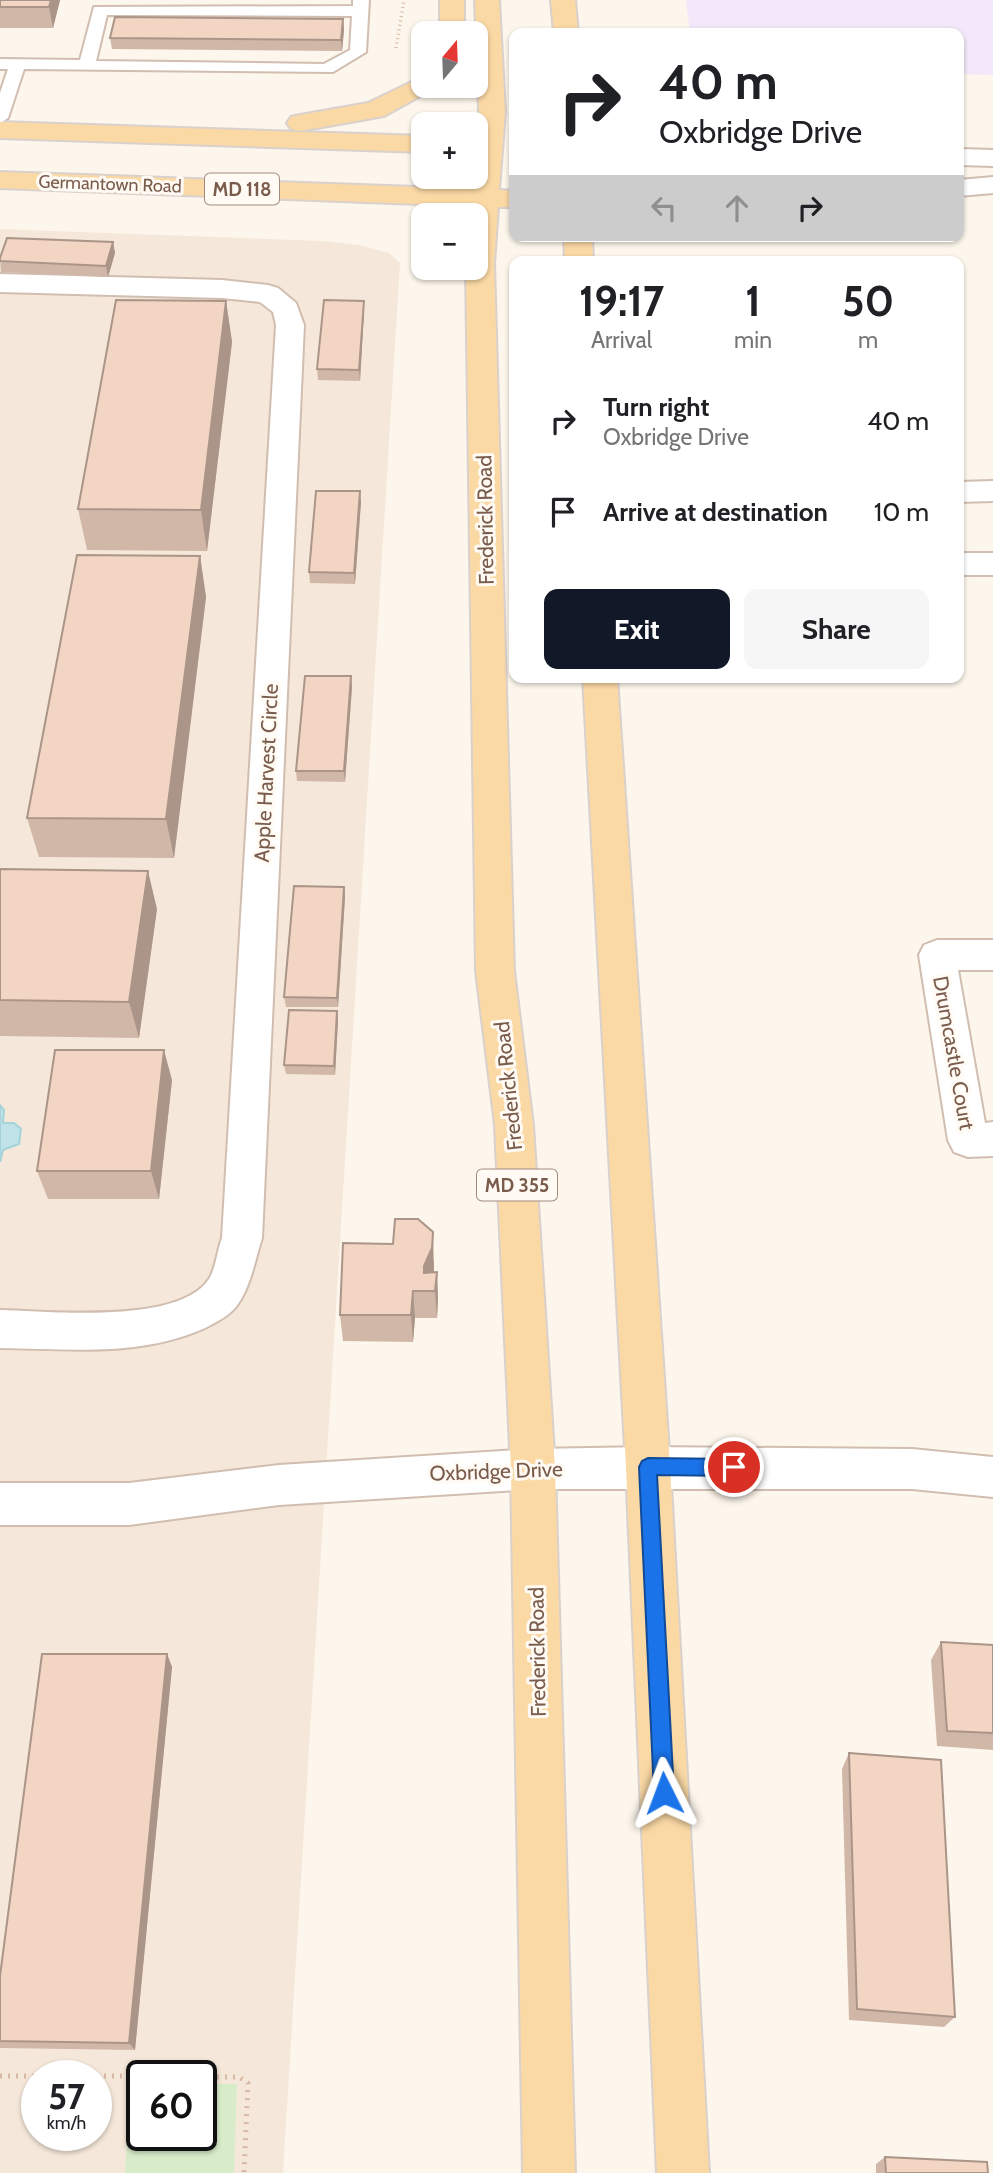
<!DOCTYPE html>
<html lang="en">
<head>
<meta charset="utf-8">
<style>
	:root { --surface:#fff; --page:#f6f6f6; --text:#202124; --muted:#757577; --accent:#111827 }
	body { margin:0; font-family:Cabin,sans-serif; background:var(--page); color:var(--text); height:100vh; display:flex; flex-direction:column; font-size:26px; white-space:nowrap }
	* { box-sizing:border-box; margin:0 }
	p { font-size:23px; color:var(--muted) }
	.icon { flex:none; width:38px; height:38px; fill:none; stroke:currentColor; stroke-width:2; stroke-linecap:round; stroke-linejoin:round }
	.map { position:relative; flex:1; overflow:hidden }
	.details { position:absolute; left:509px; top:256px; width:455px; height:427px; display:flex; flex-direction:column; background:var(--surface); border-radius:14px; box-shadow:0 2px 5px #0004 }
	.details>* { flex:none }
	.guide { position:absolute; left:509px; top:28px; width:455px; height:214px; border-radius:14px; box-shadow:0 2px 5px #0004; background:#fff; color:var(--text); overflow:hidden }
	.needle { width:46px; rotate:19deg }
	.fabs { position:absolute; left:411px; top:21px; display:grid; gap:14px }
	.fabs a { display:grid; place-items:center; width:77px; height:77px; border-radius:14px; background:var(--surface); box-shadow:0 2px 5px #0004; font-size:35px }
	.speed { position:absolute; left:21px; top:2060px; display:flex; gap:14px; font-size:35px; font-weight:700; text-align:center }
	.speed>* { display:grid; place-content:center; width:91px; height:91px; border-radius:50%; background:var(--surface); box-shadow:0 2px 5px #0004; line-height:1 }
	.speed small { font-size:18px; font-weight:400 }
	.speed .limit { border:4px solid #111; border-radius:10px; background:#fff; color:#111 }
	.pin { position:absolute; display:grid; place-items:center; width:60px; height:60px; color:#fff; margin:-30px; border:4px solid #fff; border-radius:50%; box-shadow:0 2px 7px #0007 }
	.me { position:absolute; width:77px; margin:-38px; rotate:357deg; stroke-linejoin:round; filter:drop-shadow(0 0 5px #0008) }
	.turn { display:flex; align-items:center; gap:24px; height:147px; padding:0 35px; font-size:32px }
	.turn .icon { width:91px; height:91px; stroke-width:2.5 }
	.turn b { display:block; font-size:49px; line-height:60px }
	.lanes { display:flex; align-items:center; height:66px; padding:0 35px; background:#0003; justify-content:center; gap:35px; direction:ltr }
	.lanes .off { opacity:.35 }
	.eta { display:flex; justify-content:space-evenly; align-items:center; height:119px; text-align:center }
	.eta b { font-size:42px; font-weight:700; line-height:49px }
	.action { display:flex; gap:14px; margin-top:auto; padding:14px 35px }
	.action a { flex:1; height:80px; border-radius:14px; background:var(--accent); color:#fff; font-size:28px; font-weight:700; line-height:80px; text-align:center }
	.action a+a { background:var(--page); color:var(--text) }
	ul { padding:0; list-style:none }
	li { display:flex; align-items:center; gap:21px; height:91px; padding:0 35px }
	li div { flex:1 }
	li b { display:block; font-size:26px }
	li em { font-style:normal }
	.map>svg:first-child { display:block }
</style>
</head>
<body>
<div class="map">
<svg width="993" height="2173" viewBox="0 0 993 2173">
	<rect width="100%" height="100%" fill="#fdf6ec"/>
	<!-- residential -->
	<path fill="#f5e8da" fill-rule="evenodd" d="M0,229L323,241L359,245L389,253L400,263L283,2173H0ZM37,2076H96V2135H37ZM142,2076H201V2135H142Z"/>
	<!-- education -->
	<polygon fill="#f3e8fa" points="686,0 993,0 993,75 959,74 959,33 690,33"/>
	<!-- green -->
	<polygon fill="#d8ecc9" points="130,2083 142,2083 142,2135 201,2135 201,2084 237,2084 234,2173 125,2173"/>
	<!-- water -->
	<polygon fill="#bfe3e8" stroke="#a5d3da" stroke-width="2" points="0,1105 4,1110 3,1123 14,1123 21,1129 19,1144 3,1150 0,1162"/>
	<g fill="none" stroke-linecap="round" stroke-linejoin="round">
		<!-- service casing -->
		<g stroke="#d1beb0" stroke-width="4">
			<path id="service" d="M353,0H369L366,52L333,72L24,69L8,118L0,123V93L8,69H0V59L80,60L94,7L353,6ZM107,15L352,16L350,50L324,64L96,61Z"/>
		</g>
		<!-- minor casing -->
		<g stroke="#d1beb0" stroke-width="4">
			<g id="minor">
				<path d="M0,274L222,280L268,285L278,288L296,303L304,325L262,1238C255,1260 251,1285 238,1304C231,1315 215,1323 203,1329C138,1357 69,1349 0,1348V1310C48,1311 179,1325 209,1279C216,1268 217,1251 222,1238L276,325L273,312L260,302L222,298L0,292Z"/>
				<polygon points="993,481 993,501 959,502 959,482"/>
				<rect x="959" y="553" width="34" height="22"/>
				<polygon points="937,940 993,940 993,970 958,970 985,1123 993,1122 993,1156 968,1157 954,1152 948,1140 919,955 924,945"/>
				<polygon points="648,1447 912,1449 993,1457 993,1497 912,1489 533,1489 279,1505 129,1525 0,1525 0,1483 129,1483 279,1465 533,1449"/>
			</g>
		</g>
		<!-- tertiary casing -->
		<g stroke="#d1beb0" stroke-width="4">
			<g id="tertiary">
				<polygon points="959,149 993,150 993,166 959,165"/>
				<polygon points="993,177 993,193 959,196 959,180"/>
			</g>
		</g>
		<!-- primary casing -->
		<g stroke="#dad1cd" stroke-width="4">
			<g id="primary">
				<rect x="440" y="0" width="24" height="33"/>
				<polygon points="475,0 499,0 505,111 499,190 514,191 514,207 498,207 494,263 514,971 533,1125 555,1469 575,2173 523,2173 511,1469 495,1125 476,971 466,268 476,268 476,215 470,215 471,206 0,188 0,172 472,189 473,177 476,177 479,111"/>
				<polygon points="551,0 575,0 578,33 554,33"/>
				<polygon points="424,76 424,86 436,86 433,89 384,116 300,131 291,129 287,123 291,117 300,115 368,103"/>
				<polygon points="0,122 424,136 424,152 0,138"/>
				<polygon points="564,236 592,236 593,261 565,261"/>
				<polygon points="583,677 617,677 670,1467 709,2173 657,2173 626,1467"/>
			</g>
		</g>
		<!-- path-far1 -->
		<polyline stroke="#d9b8a5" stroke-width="3.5" stroke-dasharray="1 3.5" stroke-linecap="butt" points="396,48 404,0"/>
		<!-- path -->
		<g stroke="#d9b8a5" stroke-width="5" stroke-dasharray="2 6" stroke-linecap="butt">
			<polyline points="0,2076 37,2076"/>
			<polyline points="96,2076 142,2076"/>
			<polyline points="201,2077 239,2077 248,2083 244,2173"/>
		</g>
		<!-- service -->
		<use href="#service" fill="#fff" fill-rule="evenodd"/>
		<!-- minor -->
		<use href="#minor" fill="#fff" fill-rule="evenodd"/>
		<!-- tertiary -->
		<use href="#tertiary" fill="#fff" fill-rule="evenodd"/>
		<!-- primary -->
		<use href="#primary" fill="#fbd9a5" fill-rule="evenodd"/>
	</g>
	<!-- wall -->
	<g fill="#d1b7a8">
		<polygon points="0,0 60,0 53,28 0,28"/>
		<polygon points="343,19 344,30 342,51 112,49 110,38"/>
		<polygon points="113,242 115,253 108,277 1,272 0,258"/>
		<polygon points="226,301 232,342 207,551 87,550 78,509"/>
		<polygon points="364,312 360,381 318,380 317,369"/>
		<polygon points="361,502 355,584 310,583 309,572"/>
		<polygon points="200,556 206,597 174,858 39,857 27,818"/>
		<polygon points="352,687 345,782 297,781 296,771"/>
		<polygon points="0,869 157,909 139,1038 0,1036"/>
		<polygon points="344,887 345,897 338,1007 286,1007 284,997"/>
		<polygon points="338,1020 335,1075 286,1074 284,1065"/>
		<polygon points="172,1080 159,1199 48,1199 37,1171"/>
		<polygon points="434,1260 434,1272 437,1272 438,1299 437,1318 415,1318 413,1342 343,1341 340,1315"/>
		<polygon points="941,1642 993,1645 993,1750 937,1746 931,1660"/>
		<polygon points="167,1654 172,1667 135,2050 0,2048 0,1976"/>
		<polygon points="849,1753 955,2017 944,2027 849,2020 842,1769"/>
		<polygon points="885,2157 988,2173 876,2173 876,2164"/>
	</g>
	<!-- shaded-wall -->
	<g fill="#aa9588">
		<polygon points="51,0 60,0 53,28 49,7"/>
		<polygon points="343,19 344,30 342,51 341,40"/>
		<polygon points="113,242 115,253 108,277 106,266"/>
		<polygon points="226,301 232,342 207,551 201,510"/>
		<polygon points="364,301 364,312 360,381 359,370"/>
		<polygon points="360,491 361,502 355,584 354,573"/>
		<polygon points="200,556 206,597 174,858 166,819"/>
		<polygon points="351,676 352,687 345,782 344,771"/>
		<polygon points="148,871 157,909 139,1038 129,1002"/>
		<polygon points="344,887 345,897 338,1007 337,998"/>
		<polygon points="337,1011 338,1020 335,1075 334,1066"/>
		<polygon points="164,1050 172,1080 159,1199 151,1171"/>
		<polygon points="433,1232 434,1275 426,1291 424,1266"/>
		<polygon points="437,1272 438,1299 437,1318 435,1291"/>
		<polygon points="413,1291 415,1318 413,1342 411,1315"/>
		<polygon points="167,1654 172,1667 135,2050 129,2043"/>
	</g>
	<!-- building -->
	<g fill="#f3d5c3" stroke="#aa9588" stroke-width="2">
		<polygon points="0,0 51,0 49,7 0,7"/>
		<polygon points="115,17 343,19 341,40 110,38"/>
		<polygon points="7,238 113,242 106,266 0,261 0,258"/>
		<polygon points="116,300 226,301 201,510 78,509"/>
		<polygon points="324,300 364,301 359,370 317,369"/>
		<polygon points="316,491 360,491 354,573 309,572"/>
		<polygon points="77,555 200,556 166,819 27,818"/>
		<polygon points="305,676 351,676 344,771 296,771"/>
		<polygon points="0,869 148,871 129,1002 0,1000"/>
		<polygon points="294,886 344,887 337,998 284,997"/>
		<polygon points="289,1010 337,1011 334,1066 284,1065"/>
		<polygon points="55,1050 164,1050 151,1171 37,1171"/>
		<polygon points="395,1219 418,1219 433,1232 432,1248 424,1266 424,1273 437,1272 435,1291 413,1291 411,1315 340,1315 343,1243 393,1244"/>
		<polygon points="941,1642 993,1645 993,1733 947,1731"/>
		<polygon points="42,1654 167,1654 129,2043 0,2041 0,1976"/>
		<polygon points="849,1753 941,1760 955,2017 857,2009"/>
		<polygon points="885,2157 987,2162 988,2173 886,2173"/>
	</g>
	<!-- route -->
	<polygon fill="#1a73e8" stroke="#114b97" stroke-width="2" points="648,1458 734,1459 740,1461 743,1467 740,1473 734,1476 657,1475 674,1793 671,1800 664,1803 657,1800 654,1793 639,1467 642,1461"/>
	<g text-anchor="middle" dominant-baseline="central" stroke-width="6" stroke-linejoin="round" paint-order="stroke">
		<!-- far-street labels -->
		<g font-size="18" fill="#7a5c4d" stroke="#fffaf3">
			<text transform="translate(110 184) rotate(2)">Germantown Road</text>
		</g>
		<!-- shield labels -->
		<g fill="#fffaf3" stroke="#a28b7f" stroke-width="2">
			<rect x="205" y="173.5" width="74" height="31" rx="5"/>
			<rect x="477" y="1169.5" width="80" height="31" rx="5"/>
		</g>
		<g font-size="19" font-weight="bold" fill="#7a5c4d">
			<text x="242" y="189">MD 118</text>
			<text x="517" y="1185">MD 355</text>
		</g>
		<!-- street labels -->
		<g font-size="21" fill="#7a5c4d" stroke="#fffaf3">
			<text transform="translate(485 520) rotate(-91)">Frederick Road</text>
			<text transform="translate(266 773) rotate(-87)">Apple Harvest Circle</text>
			<text transform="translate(954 1053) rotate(80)">Drumcastle Court</text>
			<text transform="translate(508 1086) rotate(-96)">Frederick Road</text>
			<text transform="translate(496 1471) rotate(-2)">Oxbridge Drive</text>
			<text transform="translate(537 1652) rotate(-91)">Frederick Road</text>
		</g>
	</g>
</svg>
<div class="fabs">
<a><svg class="needle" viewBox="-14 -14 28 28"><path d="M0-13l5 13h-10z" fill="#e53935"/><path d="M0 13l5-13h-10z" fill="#757577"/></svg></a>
<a>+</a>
<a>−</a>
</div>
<div class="speed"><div>57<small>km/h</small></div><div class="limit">60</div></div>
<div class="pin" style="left:734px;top:1467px;background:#d93025"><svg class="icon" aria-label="arrive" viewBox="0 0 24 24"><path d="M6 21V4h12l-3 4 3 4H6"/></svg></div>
<svg class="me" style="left:664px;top:1793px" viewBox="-20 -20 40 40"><path d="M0-17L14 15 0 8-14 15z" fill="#1a73e8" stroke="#fff" stroke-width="4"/></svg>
<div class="guide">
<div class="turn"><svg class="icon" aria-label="right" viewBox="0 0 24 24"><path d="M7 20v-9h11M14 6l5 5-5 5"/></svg><div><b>40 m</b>Oxbridge Drive</div></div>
<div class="lanes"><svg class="icon off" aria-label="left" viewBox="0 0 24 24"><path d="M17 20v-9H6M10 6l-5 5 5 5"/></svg><svg class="icon off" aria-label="ahead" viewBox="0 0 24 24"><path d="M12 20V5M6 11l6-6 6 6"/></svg><svg class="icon" aria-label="right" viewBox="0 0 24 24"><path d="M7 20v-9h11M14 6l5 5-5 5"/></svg></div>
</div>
<section class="details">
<div class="eta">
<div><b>19:17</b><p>Arrival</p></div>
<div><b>1</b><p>min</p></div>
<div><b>50</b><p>m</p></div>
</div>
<ul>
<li><svg class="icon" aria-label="right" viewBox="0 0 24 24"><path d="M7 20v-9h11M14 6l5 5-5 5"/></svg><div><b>Turn right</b><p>Oxbridge Drive</p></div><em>40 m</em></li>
<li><svg class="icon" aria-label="arrive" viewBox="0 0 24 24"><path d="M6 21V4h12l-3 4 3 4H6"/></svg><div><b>Arrive at destination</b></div><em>10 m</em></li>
</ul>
<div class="action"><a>Exit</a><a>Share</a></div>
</section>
</div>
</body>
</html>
